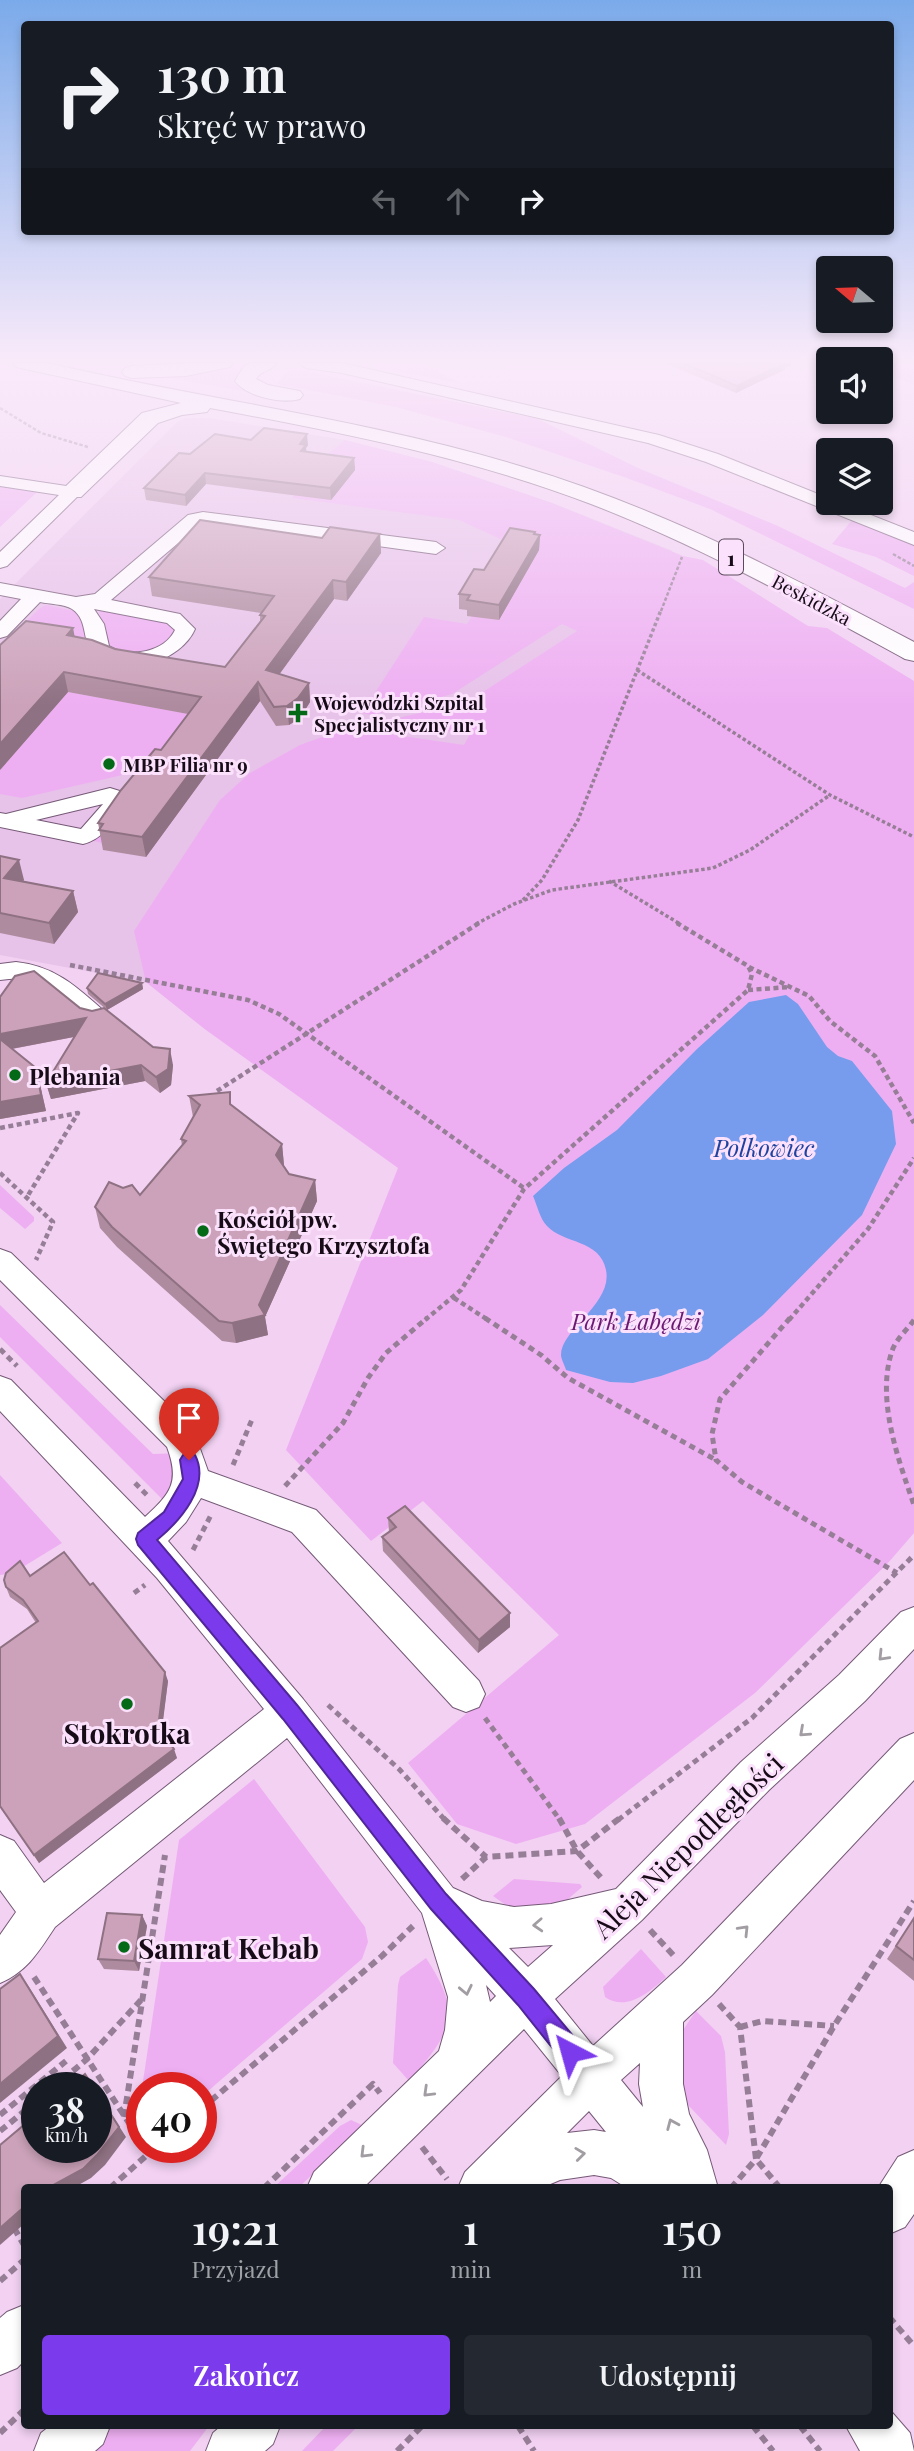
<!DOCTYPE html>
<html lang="pl">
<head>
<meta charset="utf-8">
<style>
	:root { --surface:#171b24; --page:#242831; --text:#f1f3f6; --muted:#9ea1a6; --accent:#7c3aed }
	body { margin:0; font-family:"Playfair Display",serif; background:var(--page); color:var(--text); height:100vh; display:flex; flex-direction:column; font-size:26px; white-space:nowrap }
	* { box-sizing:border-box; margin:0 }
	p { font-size:23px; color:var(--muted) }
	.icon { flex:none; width:38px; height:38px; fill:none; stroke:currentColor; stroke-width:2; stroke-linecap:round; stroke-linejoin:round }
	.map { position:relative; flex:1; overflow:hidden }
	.sheet { position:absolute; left:21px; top:2184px; width:872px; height:245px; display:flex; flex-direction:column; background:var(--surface); border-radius:7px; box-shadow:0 4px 10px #0003 }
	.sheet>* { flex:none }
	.hud { position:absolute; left:21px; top:21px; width:873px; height:214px; border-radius:7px; box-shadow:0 4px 10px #0003; background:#171b24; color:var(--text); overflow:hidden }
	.needle { width:46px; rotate:289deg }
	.controls { position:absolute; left:816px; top:256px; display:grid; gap:14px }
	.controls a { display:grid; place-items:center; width:77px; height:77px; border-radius:7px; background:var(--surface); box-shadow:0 4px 10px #0003; font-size:35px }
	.speed { position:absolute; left:21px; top:2072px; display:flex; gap:14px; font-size:35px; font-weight:700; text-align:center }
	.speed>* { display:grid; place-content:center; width:91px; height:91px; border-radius:50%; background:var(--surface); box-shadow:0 4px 10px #0003; line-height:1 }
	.speed small { font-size:18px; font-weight:400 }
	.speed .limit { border:10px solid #d22; background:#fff; color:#111 }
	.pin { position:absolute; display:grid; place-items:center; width:60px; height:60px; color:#fff; margin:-72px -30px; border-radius:50% 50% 50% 0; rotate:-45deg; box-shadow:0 0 7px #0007 }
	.pin .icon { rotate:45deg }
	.me { position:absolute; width:77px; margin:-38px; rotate:321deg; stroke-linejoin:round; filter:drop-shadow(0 0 5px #0008) }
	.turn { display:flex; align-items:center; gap:24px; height:147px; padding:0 21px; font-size:32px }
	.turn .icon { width:91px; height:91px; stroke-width:2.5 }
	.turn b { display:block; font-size:49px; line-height:60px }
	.lanes { display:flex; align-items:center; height:66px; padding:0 21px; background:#0003; justify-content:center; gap:35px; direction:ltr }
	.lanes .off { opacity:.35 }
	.eta { display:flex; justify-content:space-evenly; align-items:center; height:119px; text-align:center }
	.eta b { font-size:42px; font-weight:600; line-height:49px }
	.button { display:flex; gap:14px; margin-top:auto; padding:14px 21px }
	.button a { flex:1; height:80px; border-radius:7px; background:var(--accent); color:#fff; font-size:28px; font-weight:600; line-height:80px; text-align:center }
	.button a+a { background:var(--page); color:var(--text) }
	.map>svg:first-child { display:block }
</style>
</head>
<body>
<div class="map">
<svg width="914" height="2451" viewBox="0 0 914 2451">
	<rect width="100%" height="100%" fill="#f2d1f3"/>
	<!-- built -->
	<polygon fill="#e7c2e9" points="186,418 209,418 345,440 432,462 552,503 673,551 206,1030 146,982 0,955 0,599 177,422"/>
	<!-- green -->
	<g fill="#eeaff2">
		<polygon points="233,363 256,363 254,393 158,376 215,368"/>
		<polygon points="354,363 422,363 459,383"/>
		<polygon points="880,363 914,363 914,385 880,371"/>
		<polygon points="291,368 538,419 638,468 778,526 905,588 914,582 914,609 710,509 624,477 506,437 396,407 277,384"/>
		<polygon points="345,440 432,462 552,503 683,556 703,560 808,626 827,628 914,681 914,1533 888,1563 755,1693 585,1824 516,1844 457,1824 408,1763 559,1635 423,1501 371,1541 286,1450 398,1168 206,1030 146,982 134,931 220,800 250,773 300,745 347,728 464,745 470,734 379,722 466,703 577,631 562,624 452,694 372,715 362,713 424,617 467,624 472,616 499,620 534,546 509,543 459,520 292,498 327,455"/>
		<polygon points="0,486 37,492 0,527"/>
		<polygon points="853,519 914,543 914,576 876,557 832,544"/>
		<polygon points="46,605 75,611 83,617 99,665 0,656 0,647 39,609"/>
		<polygon points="99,610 171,620 178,636 146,654 113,649 104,642"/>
		<polygon points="68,692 195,715 102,843 94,841 144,778 141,775 131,773 22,798 0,794 0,770"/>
		<polygon points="0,1185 34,1217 34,1221 25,1229 0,1208"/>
		<polygon points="0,1305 153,1454 182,1453 167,1504 0,1337"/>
		<polygon points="0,1475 62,1543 13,1573 0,1575"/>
		<polygon points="254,1779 365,1927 368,1942 362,1959 201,2097 201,2088 142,2088 179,1840"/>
		<polygon points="514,1879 580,1884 582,1887 560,1906 513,1910 493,1896"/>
		<path d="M641,1949L666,1977C650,1992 626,2012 605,1997L603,1987Z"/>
		<path d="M426,1958C464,2016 451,2032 409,2081L393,2063L398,1985L400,1977Z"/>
		<polygon points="696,2011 721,2036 725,2052 729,2134 726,2145 689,2106 682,2092 683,2030"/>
		<polygon points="351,2120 364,2126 299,2187 273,2188 340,2126"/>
		<polygon points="113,2426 209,2426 190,2451 86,2451"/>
		<polygon points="326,2426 358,2426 333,2451 302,2451"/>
	</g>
	<!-- water -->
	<path fill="#779ced" d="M786,995L798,1004L827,1047L838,1056L852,1061L892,1111L896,1144L862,1215L763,1315L708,1359L661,1376L633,1383L610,1382L566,1370C565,1366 561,1359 561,1355C561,1329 613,1304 606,1270C600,1239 563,1244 547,1226C540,1219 537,1205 533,1196L564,1168L617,1130L697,1049L749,1002Z"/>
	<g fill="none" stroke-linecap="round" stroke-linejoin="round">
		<!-- minor casing -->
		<g stroke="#755976" stroke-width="2">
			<g id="minor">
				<polygon points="298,363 342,363 659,435 718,454 828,498 828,502 838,502 914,532 914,545 706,462 648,443 342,373 306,368"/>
				<polygon points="0,476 73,487 82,492 7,566 0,568 0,552 59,495 0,486"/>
				<path d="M203,512L436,542L445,548L436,554L203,522L111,600L180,614L195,629C181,661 126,679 96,656C80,644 90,621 72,609C64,604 49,604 40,602L7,636L0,638V621L21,599L0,595V583L76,597L95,594L188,515ZM94,609L167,623L175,630C164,653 129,658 109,646L104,624Z"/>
				<path d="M110,788L123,792L126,803C114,820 104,839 83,844L0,827V813L6,814ZM103,804L81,829L36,820Z"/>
				<path d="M16,962C55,966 77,987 105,1012L109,1018L105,1024C78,1032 57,991 33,981C22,977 11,979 0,980V964Z"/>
				<path d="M0,1249L11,1253L193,1429L208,1471L316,1510L479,1681L485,1694L479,1707L466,1712L453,1707L292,1532L201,1498L186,1522L168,1541L303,1699L453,1888L482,1901L514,1907L551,1904L616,1889L741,1762L839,1675L901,1612L914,1607V1649L865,1701L769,1790L642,1920L555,1999L593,2046L682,1965L900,1739L914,1733V1780L712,1995L683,2022V2084L689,2114L707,2150L718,2188H627L611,2178L594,2175L560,2180L541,2188H458L465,2172L562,2076L524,2029L363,2188H307L314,2172L439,2051L445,2030L448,1997L422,1913L287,1738L55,1927C39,1951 28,1971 0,1983V1935L16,1912L0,1890V1835L14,1841L44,1883L264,1709L157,1578L0,1411V1376L11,1380L145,1517C171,1493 180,1482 167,1447L0,1280ZM553,1945L528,1967L509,1948ZM486,1985L496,1996L490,2002ZM640,2063L639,2084L643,2107L621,2080ZM589,2111L606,2132L594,2130L567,2133Z"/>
				<polygon points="914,2150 914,2214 905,2227 889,2234 889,2188 878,2188 898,2157"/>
				<polygon points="24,2305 24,2361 17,2368 0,2375 0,2318 7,2312"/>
				<polygon points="889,2409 910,2433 914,2451 860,2451 846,2426 889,2426"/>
				<polygon points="50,2426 110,2426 103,2444 95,2451 34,2451 41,2433"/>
				<polygon points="221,2426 280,2426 273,2444 265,2451 206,2451 213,2433"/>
			</g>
		</g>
		<!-- major casing -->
		<g stroke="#755976" stroke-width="2">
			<g id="major">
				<path d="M13,363H48C206,400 367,419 523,467C661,508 788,575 914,642V661L905,659C802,603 700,546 591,504C468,457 339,432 210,408L207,412L182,415L158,423L81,497H65L62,492L65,487L142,413L181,403L16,367Z"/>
				<polygon points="192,363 233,363 230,367 186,376 132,378 125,376 122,372 125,368 132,366"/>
				<path d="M251,363H277C272,371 261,370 256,379L268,385L300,391L303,395L300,399C282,404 247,397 235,381L244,366Z"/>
			</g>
		</g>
		<!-- path-far4 -->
		<g stroke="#967e97" stroke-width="2.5" stroke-dasharray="3.5 2" stroke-linecap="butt">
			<polyline points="0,408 41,433 88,447"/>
			<polyline points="893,554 914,566"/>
			<polyline points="661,611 682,557"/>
		</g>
		<!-- path-far3 -->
		<g stroke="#967e97" stroke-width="3.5" stroke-dasharray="3.5 2.5" stroke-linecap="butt">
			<polyline points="637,670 830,795 914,837"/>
			<polyline points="609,881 680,924"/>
			<polyline points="523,900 542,880 578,820 661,610"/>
			<polyline points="476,924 514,904 552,890 713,868 750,850 830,795"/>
		</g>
		<!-- path-far2 -->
		<g stroke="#967e97" stroke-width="4.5" stroke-dasharray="5 3.5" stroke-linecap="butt">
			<polyline points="70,965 248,1000 279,1014 524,1188"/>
			<polyline points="749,967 809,996 830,1021 875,1056 914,1123"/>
			<polyline points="748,990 789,987"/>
			<polyline points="217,1091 479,923"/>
			<polyline points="0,1128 78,1113 27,1197"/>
			<polyline points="0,1173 53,1222 36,1260"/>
			<polyline points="454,1298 488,1320"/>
			<polyline points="425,1320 461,1290 524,1189 748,990 752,974 748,966 677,923"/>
			<polyline points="789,1320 868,1229 914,1158"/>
		</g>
		<!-- path-far1 -->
		<g stroke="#967e97" stroke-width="5" stroke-dasharray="6 4.5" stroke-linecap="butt">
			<polyline points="485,1318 541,1355 568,1378 716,1460"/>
			<polyline points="790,1318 720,1399 712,1434 716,1460 742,1482 897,1573"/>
			<path d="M914,1320C907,1330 896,1339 892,1351C876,1399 898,1459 914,1505"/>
			<polyline points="0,1349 17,1366"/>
			<polyline points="233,1465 253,1417"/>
			<polyline points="135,1483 149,1497"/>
			<polyline points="285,1486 343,1423 368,1378 386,1353 427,1318"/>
			<polyline points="193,1550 211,1515"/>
			<polyline points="134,1593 145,1585"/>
			<polyline points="328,1705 399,1769 445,1820"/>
			<polyline points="485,1718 560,1820"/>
			<polyline points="618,1820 752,1718 914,1555"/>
		</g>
		<!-- path -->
		<g stroke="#967e97" stroke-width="6" stroke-dasharray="8 5" stroke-linecap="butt">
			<polyline points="443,1818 486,1857"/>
			<polyline points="559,1818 577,1851 603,1880"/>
			<polyline points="462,1879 486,1857 577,1851 620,1818"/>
			<polyline points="650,1930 675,1957"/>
			<polyline points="34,1977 142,2143"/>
			<polyline points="719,2004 740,2027 756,2159 732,2187"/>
			<polyline points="740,2027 763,2021 834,2026"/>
			<polyline points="43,2080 48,2088"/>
			<polyline points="53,2088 87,2059 141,2000"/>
			<polyline points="201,2109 382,1956 413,1926"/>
			<polyline points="0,2115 66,2061"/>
			<polyline points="124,2117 165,1855"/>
			<polyline points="0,2131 37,2101"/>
			<polyline points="144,2147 148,2153"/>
			<polyline points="422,2147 447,2179"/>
			<polyline points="110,2188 156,2147"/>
			<polyline points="264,2188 373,2084 380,2093"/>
			<polyline points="780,2188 756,2159 834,2026 914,1901"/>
			<polyline points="14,2228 24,2245"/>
			<polyline points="0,2281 24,2260"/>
			<polyline points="889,2317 914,2346"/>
			<polyline points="518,2426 534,2451"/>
			<polyline points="753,2426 773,2451"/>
			<polyline points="800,2426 820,2451"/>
			<polyline points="0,2433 24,2410"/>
			<polyline points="397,2451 422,2426"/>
		</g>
		<!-- minor -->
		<use href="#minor" fill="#fff" fill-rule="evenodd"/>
		<!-- major -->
		<use href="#major" fill="#fff" fill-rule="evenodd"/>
	</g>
	<!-- wall -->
	<g fill="#af8b9f">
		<polygon points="665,363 734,363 737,365 791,365 785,368 784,370 736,393"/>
		<polygon points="251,440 308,445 306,448 306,452 354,458 355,470 331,500 206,484 186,506 146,500 144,488 190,454"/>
		<polygon points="535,532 535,535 540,535 539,550 499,620 467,616 467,610 459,609 459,594 484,570"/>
		<polygon points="380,534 381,553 347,601 334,599 279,674 309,683 310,702 300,718 289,725 276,726 260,701 146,857 103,850 98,823 161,750 188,714 68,692 0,770 75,637 115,649 225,667 260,621 260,615 261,613 152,596 149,577 322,538"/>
		<polygon points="0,856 24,880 23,881 73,891 78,912 54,944 0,933"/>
		<polygon points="142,983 143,989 107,1010 88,994 87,988"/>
		<polygon points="0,997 80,1008 173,1065 171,1085 160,1093 145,1081 51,1099 46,1083 74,1037 12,1049 40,1084 46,1111 0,1119"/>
		<polygon points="189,1096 232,1106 282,1144 284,1166 289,1174 315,1180 317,1201 265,1317 268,1335 236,1343 222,1341 117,1247 100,1228 95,1207 123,1188 140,1195 182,1146 181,1139 193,1117"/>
		<polygon points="388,1518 510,1613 510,1627 478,1653 383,1551 382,1537 389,1532"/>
		<polygon points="30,1576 168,1681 161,1733 177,1758 39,1863 0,1807 0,1648 36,1623 27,1609 10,1597 6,1587"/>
		<polygon points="142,1915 147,1926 139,1971 104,1969 98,1959"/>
		<polygon points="914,1918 914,1981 887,1959"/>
	</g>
	<!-- shaded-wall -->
	<g fill="#8e7182">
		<polygon points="783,363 791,363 791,365 785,368 784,370 736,393 737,386"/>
		<polygon points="307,434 308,445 306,448 307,456 302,463 300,444"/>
		<polygon points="354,458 355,470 331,500 330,488"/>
		<polygon points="205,473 206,484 186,506 185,495"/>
		<polygon points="535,532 535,543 540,535 539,550 499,620 499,605"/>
		<polygon points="380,534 381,553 347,601 346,582"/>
		<polygon points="333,580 334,599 268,690 266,670"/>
		<polygon points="73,628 77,648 67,635"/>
		<polygon points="64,672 68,692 0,770 0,744"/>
		<polygon points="258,682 260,701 146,857 142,837"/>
		<polygon points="309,683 310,702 300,718 289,725 287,706"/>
		<polygon points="19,860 24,880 10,898 4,878"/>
		<polygon points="73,891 78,912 54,944 49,923"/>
		<polygon points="142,983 143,989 107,1010 105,1004"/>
		<polygon points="86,1018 89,1034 0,1051 0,1034"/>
		<polygon points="170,1049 173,1065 171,1085 160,1093 156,1077"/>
		<polygon points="141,1065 145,1081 51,1099 46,1083"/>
		<polygon points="36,1068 46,1111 0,1119 0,1102"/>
		<polygon points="282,1144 284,1165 279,1175 276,1155"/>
		<polygon points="315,1180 317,1201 265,1317 268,1335 236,1343 232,1323 259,1305"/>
		<polygon points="510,1613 510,1627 478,1653 479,1640"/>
		<polygon points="165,1672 168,1681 161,1737 158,1728"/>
		<polygon points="174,1749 177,1758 39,1863 34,1855"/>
		<polygon points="142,1915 147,1926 139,1971 134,1961"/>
		<polygon points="20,1974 29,1987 67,2048 0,2103 0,2084"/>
		<polygon points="96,2090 126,2137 105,2165 91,2178 73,2188 48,2188"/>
		<polygon points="24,2207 24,2224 0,2245 0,2228"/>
	</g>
	<!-- building -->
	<g fill="#cba2b9" stroke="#8e7182" stroke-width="2">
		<polygon points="683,363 734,363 737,365 740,363 785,363 737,386"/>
		<polygon points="264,428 307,434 300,444 306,445 301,451 354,458 330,488 205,473 185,495 144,488 179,453 190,454 215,434 251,440"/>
		<polygon points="200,520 322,538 330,527 380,534 346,582 333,580 266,670 309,683 298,698 287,706 274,707 258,682 142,837 99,830 103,824 98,823 121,790 155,749 161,750 201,697 64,672 0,744 0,645 26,621 73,628 67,635 92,640 115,649 225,667 265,616 260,615 274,596 149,577"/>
		<polygon points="510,528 535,532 534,534 540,535 499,605 467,600 470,595 459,594 474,569 484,570"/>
		<polygon points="0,856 19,860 4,878 73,891 49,923 0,913"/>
		<polygon points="34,971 80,1008 92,1011 104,1008 153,1047 170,1049 168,1069 156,1077 141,1065 46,1083 86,1018 0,1034 0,997 15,976"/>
		<polygon points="98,973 142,983 105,1004 87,988"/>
		<polygon points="0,1039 36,1068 41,1095 0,1102"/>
		<polygon points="230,1092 230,1104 282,1144 276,1155 289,1174 315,1180 259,1305 265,1315 232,1323 219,1321 112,1227 95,1207 109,1182 123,1188 132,1185 140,1195 186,1141 181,1139 200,1105 189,1096"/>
		<polygon points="405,1506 510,1613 479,1640 382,1537 396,1527 388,1518"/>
		<polygon points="64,1552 90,1585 93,1583 165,1672 158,1728 174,1749 34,1855 0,1806 0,1648 38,1621 23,1600 6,1587 4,1580 6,1573 20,1561 30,1576"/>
		<polygon points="107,1913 142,1915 134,1961 98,1959"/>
		<polygon points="914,1918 914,1960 896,1946"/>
		<polygon points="20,1974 58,2036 0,2084 0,1989"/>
		<polygon points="85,2074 94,2088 68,2088"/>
		<polygon points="96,2091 119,2127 97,2155 83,2169 48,2188 24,2188 24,2207 0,2228 0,2145 37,2114 37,2147 96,2147"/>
	</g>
	<!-- one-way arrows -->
	<defs><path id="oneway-chevron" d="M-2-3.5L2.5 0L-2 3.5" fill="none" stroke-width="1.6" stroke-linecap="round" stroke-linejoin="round" transform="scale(1.75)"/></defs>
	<g stroke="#a29da2">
		<use href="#oneway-chevron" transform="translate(883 1656) rotate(134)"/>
		<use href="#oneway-chevron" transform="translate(804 1732) rotate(138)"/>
		<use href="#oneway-chevron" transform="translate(538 1925) rotate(177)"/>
		<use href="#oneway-chevron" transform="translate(744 1930) rotate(-46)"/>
		<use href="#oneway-chevron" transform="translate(466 1990) rotate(78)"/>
		<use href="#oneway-chevron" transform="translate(428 2092) rotate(136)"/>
		<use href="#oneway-chevron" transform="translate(672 2124) rotate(-113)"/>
		<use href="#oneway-chevron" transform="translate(365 2153) rotate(135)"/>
		<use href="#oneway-chevron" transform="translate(580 2154) rotate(-7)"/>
	</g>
	<!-- sky -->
	<linearGradient id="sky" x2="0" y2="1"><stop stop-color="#7baaea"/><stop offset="0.51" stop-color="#f9eafa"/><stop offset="1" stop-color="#f9eafa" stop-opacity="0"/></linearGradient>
	<rect width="914" height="706" fill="url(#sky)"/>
	<!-- route -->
	<path fill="#7c3aed" stroke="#51269a" stroke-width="2" d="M189,1453L195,1455C211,1486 180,1521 157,1540L297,1705L446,1894L534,1989L579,2043L582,2052L579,2060L570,2063L562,2060L518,2005L431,1909L283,1719L138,1545L136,1539L138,1533L164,1512L183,1479L180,1460L183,1455Z"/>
	<!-- markers -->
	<g fill="#046a17" stroke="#fbe1fc" stroke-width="2.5">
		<path d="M294.5 702.5h7v7h7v7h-7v7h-7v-7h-7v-7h7z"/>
		<circle cx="109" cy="764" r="7"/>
		<circle cx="15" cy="1075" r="7"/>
		<circle cx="203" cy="1231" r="7"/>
		<circle cx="127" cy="1704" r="7"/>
		<circle cx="124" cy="1947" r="7"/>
	</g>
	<g text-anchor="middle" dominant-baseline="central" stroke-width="6" stroke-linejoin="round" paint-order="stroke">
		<!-- far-street labels -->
		<g font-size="19" fill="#160b17" stroke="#fbe1fc">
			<text transform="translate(812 599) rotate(28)">Beskidzka</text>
		</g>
		<!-- far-poi labels -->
		<g font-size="19" font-weight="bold" fill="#160b17" stroke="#fbe1fc" text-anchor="start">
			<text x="314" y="702">Wojewódzki Szpital<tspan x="314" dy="22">Specjalistyczny nr 1</tspan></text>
			<text x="123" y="764">MBP Filia nr 9</text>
		</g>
		<!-- shield labels -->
		<rect fill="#fbe1fc" stroke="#5b4b5c" stroke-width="2" x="719" y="539.5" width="24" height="35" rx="5"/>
		<g font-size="21" font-weight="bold" fill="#160b17">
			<text x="731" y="557">1</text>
		</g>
		<!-- poi labels -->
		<g font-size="23" font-weight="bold" fill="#160b17" stroke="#fbe1fc" text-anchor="start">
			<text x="29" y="1075">Plebania</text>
			<text x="217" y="1218">Kościół pw.<tspan x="217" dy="26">Świętego Krzysztofa</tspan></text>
		</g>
		<!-- park labels -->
		<g font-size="23" font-style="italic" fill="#6a1871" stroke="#fbe1fc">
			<text x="636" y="1320">Park Łabędzi</text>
		</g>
		<!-- water labels -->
		<g font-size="24" font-style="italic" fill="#1f429f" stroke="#fbe1fc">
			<text x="764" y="1147">Polkowiec</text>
		</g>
		<!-- near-poi labels -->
		<g font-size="28" font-weight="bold" fill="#160b17" stroke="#fbe1fc">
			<text x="127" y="1732">Stokrotka</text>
			<text x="138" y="1947" text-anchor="start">Samrat Kebab</text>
		</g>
		<!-- near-street labels -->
		<g font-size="28" fill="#160b17" stroke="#fbe1fc">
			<text transform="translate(687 1845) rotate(-44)">Aleja Niepodległości</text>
		</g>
	</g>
</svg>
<div class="controls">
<a><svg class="needle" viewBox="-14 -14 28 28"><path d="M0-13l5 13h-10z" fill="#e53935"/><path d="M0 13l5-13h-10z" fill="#9ea1a6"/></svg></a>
<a><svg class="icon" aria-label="sound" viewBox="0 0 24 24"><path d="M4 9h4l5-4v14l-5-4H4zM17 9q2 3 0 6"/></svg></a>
<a><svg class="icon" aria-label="layers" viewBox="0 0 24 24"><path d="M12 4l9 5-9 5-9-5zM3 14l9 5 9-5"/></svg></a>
</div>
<div class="speed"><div>38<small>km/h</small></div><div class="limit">40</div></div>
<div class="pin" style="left:189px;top:1460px;background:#d93025"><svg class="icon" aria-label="arrive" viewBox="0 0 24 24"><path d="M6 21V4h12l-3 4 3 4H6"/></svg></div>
<svg class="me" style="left:570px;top:2052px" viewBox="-20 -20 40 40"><path d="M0-17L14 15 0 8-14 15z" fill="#7c3aed" stroke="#fff" stroke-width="4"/></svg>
<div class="hud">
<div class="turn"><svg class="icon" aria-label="right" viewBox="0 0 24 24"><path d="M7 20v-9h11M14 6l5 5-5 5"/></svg><div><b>130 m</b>Skręć w prawo</div></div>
<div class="lanes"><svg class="icon off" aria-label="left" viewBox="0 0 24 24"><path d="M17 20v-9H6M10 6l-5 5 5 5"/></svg><svg class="icon off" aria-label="ahead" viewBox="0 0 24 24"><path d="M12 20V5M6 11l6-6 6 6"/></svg><svg class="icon" aria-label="right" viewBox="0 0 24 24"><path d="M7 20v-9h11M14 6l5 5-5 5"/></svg></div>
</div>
<section class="sheet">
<div class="eta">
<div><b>19:21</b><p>Przyjazd</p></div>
<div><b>1</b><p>min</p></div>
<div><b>150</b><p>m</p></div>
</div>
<div class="button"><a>Zakończ</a><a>Udostępnij</a></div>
</section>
</div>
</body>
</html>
